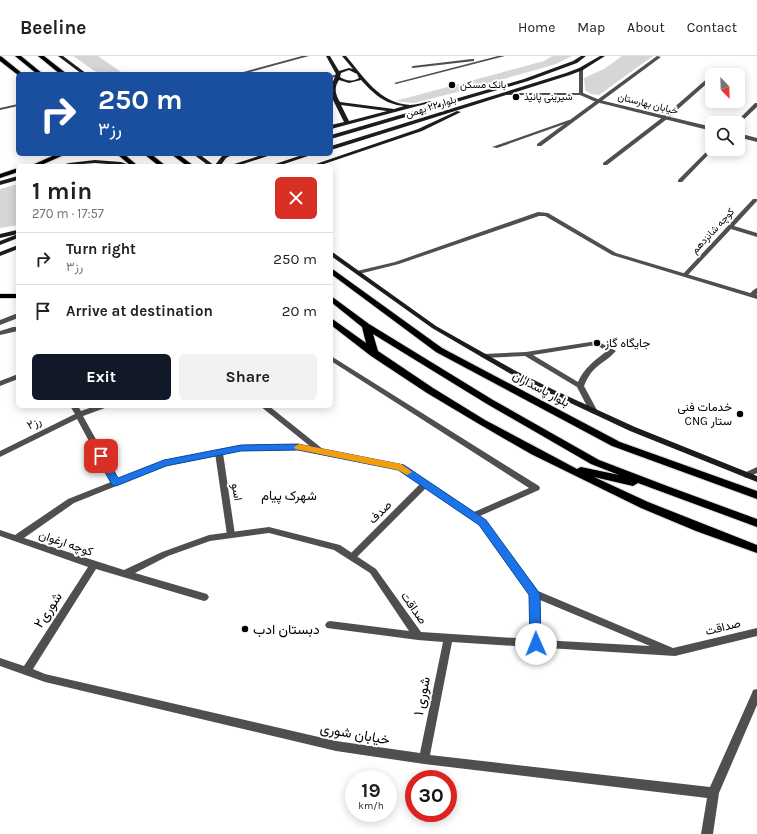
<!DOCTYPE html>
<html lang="en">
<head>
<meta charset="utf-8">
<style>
	:root { --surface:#fff; --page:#f2f2f2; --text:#202124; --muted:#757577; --line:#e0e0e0; --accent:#111827 }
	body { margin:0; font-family:Karla,Vazirmatn,sans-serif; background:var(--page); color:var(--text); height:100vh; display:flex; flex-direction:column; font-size:15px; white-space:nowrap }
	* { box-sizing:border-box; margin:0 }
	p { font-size:13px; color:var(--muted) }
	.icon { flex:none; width:22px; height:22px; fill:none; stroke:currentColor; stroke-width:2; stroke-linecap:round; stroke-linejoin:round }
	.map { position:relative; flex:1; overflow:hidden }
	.details { position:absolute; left:16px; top:108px; width:317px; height:244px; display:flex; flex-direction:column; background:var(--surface); border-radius:6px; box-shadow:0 2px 10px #0003 }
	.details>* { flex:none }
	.banner { position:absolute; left:16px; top:16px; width:317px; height:84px; border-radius:6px; box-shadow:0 2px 10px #0003; background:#1a4fa0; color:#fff; overflow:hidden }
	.needle { width:26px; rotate:157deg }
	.buttons { position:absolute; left:705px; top:12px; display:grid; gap:8px }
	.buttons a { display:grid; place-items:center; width:40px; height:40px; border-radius:6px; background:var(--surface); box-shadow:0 2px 10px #0003; font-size:20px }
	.speed { position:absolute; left:345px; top:714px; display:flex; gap:8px; font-size:20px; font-weight:700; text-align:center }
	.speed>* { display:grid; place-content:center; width:52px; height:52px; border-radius:50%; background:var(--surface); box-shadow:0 2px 10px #0003; line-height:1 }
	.speed small { font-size:10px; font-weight:400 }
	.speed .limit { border:6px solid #d22; background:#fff; color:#111 }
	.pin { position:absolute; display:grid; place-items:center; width:34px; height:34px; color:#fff; margin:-17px; border-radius:8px; box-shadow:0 2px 6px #0006 }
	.me { position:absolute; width:44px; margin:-22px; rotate:359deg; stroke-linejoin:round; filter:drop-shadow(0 0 3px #0008) }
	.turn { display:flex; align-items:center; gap:14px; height:84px; padding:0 16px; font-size:18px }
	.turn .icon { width:52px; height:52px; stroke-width:2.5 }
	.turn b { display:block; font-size:28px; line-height:34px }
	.round { display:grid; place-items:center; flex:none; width:42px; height:42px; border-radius:6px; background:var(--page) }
	.headline { display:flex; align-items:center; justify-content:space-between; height:68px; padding:0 16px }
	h1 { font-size:24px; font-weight:700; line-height:30px }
	.cta { display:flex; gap:8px; margin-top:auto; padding:8px 16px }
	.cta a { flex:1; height:46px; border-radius:6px; background:var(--accent); color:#fff; font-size:16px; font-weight:700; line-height:46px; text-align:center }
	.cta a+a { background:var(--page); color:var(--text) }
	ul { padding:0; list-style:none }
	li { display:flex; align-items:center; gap:12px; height:52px; padding:0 16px; border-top:1px solid var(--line) }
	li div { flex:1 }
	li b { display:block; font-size:15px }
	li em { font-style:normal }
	header { display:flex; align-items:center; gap:24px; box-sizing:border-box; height:56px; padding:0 20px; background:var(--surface); border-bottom:1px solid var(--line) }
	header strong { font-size:19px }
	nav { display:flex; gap:22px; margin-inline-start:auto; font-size:14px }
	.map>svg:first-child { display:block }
</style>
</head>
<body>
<header>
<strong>Beeline</strong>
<nav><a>Home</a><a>Map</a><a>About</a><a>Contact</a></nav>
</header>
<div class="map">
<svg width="757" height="778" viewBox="0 0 757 778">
	<rect width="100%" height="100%" fill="#fff"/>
	<!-- green -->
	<g fill="#d6d6d6">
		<polygon points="73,0 98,0 124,18 99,18"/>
		<polygon points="552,0 572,0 556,8 465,34 414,47 395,45 544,5"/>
		<polygon points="622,0 653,0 599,39 591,38 585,34 584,22 604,13"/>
		<polygon points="18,128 18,169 0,172 0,133"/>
	</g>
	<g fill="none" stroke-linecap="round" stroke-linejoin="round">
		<!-- primary casing -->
		<g stroke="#dbdbdb" stroke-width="2">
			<g id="primary">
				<polygon points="0,0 2,1 23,18 18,19 0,5"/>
				<polygon points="15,0 21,0 43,18 37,18"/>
				<polygon points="38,0 44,0 67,18 60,18"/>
				<polygon points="57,98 66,98 39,110 30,110"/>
				<polygon points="117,98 124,98 138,110 131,110"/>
				<polygon points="144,98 151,98 166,110 159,110"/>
				<polygon points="171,98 178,98 194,110 187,110"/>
				<polygon points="18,112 18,116 0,122 0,118"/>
				<polygon points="331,212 442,292 620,386 757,435 757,443 612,390 436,296 331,218"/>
				<rect x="0" y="238" width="18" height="4"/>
				<path d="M331,240L369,268L493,344L599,404L667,430L757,463V471L638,427L633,430L594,421L648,446L757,489V497L696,475L641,452L531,398L479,368L427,337L371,300L331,269V262L366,287L362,271L331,246ZM373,278L487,348L591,408L619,419L581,411L577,413L485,364L433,332L378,295Z"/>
			</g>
		</g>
		<!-- service -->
		<g fill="#4f4f4f" fill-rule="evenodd">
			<polygon points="18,48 18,50 0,54 0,52"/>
			<polygon points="569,64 573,65 497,92 492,91"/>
			<polygon points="538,156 548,157 616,197 757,239 757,243 612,199 545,160 539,160 399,208 359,218 356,216 357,215 395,206"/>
			<path d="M597,285L616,295C602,310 593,308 584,330L598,356L594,358L590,356L577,331L525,300L484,302L480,300L484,298L526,296ZM596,289L607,295C595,304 584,312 578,326L533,299Z"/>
			<polygon points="219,394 223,397 235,479 234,481 228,481 227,479 215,397"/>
			<polygon points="425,425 429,428 428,430 355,503 352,504 349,503 347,501 422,426"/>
		</g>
		<!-- minor -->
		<g fill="#4f4f4f" fill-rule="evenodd">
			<polygon points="302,0 309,0 243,18 236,18"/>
			<polygon points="498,0 505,0 396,28 394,27"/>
			<polygon points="657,0 661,1 541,90 537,90 537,88"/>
			<polygon points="472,3 474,3 474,5 413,12 411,11 413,10"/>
			<polygon points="719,12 723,13 717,19 712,19"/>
			<polygon points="337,18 339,18 339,20 331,22 331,20"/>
			<polygon points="710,20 712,20 712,23 667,63 607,109 603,109 603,107 663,61"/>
			<polygon points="755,47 757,47 757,51 739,68 735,67"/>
			<polygon points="712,90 712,93 714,93 682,126 678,126 678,124"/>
			<polygon points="753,143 757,143 757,145 734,170 757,177 757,181 731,173 687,220 683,220 683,218"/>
			<path d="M757,232V238L754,241H750C748,238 754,233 757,232Z"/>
			<polygon points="18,257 18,262 0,269 0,264"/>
			<polygon points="13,271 18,271 18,275 0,279 0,275"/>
			<path d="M331,300L539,430L540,432L539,434L480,460L485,464L538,535L673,592L757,572V580L675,600L452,586L430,699L710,731L752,637L753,634L757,633V649L719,737L713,778H701L707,742L424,708L336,695L45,626L0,610V602L24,610L88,511L0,480V474L15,479L68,443L111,426L77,363L0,401V395L75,358L70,350H78L81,355L95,350H106L105,352L83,360L118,423L164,405L241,389L298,388L311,391L260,350H269L324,394L404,410L474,456L529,432L331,305ZM298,394L399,414L479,468L530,539L531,583L421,576L376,513L340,489L269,471L209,479L162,496L124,514L24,482L74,447L166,410L241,395ZM269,477L334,494L370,517L409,575L330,565L327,566L325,569L327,572L418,584L443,586L420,697L336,685L45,618L33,613L96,513L204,545L207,544L209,541L207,538L135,517L168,500L210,485ZM540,544L650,590L541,584Z"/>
			<polygon points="18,318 18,323 0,330 0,325"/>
			<polygon points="757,411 757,417 747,422 744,421 743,419 744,417"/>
		</g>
		<!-- tertiary -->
		<g fill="#4f4f4f" fill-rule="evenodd">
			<polygon points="581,12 583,13 583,37 600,44 712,71 712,75 596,46 580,39 505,39 503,38 505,37 579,37 579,13"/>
			<polygon points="738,77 757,82 757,86 738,81"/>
		</g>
		<!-- secondary -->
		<g fill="#1c1c1c" fill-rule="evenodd">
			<polygon points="58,0 63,0 87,18 82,18"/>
			<path d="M326,0H330L339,15L349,12L353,13L342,0H346C364,21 379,47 410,49C416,49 424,46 431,45L433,46L331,73V69L344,66L331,40L332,28L336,18ZM349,14L357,18L359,22C352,26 346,25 340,21L341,17ZM339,24L349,27L361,24C374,38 384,48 404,50L394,53L340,46C335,38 334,31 339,24ZM341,49L387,55L349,65Z"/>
			<polygon points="581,0 586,0 577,7 528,25 331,83 331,79 524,23 573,5"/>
			<polygon points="600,0 605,0 583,14 570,19 331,94 331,90 566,17 579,12"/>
			<polygon points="457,55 461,56 422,75 318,110 310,110 418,73"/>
			<polygon points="193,98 199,98 215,110 209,110"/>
			<polygon points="227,98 234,98 226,102 221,109 222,110 216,110 215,109 222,100"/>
			<polygon points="265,98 274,98 237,110 228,110"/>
			<polygon points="305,98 314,98 278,110 269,110"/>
			<polygon points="95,104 121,106 132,110 95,107 58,110 69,107"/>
			<polygon points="18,120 18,124 0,129 0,125"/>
			<polygon points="17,174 18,178 0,182 0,178"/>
			<polygon points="18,178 18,182 0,189 0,185"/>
			<polygon points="18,189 18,193 0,200 0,196"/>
			<polygon points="331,195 436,270 514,314 554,334 635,371 757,420 757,426 630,375 549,337 509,317 432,272 331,200"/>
		</g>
		<!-- primary -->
		<use href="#primary" fill="#000" fill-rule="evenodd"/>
	</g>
	<!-- route -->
	<polygon fill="#1a73e8" stroke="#114b97" points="298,388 404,409 486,464 540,538 541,588 540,591 536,592 532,591 530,588 529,539 479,469 398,414 298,394 241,395 166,410 116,430 112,429 96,400 101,396 104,397 118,422 164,404 241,389"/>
	<!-- slow -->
	<polygon fill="#f59e0b" points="299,388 401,408 412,416 407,419 398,414 295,393 294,391"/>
	<!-- markers -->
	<g fill="#000" stroke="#fff" stroke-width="1.5">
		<circle cx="452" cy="29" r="4"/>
		<circle cx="516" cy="41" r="4"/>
		<circle cx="597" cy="287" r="4"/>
		<circle cx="740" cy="358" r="4"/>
		<circle cx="245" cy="573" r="4"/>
	</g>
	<g text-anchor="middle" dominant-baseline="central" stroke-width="4" stroke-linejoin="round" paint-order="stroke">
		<!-- far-poi labels -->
		<g font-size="10" fill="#000" stroke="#fff" text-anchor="start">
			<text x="460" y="29">بانک مسکن</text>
			<text x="524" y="41">شیرینی پانیذ</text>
		</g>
		<!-- far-street labels -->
		<g font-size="10" fill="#000" stroke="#fff">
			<text transform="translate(648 48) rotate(14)">خیابان بهارستان</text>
			<text transform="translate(431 51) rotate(-17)">بلوار ۲۲ بهمن</text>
			<text transform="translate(713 175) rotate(-47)">کوچه شانزدهم</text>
		</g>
		<!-- poi labels -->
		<g font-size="12" fill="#000" stroke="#fff" text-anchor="start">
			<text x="605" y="287">جایگاه گاز</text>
			<text x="732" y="351" text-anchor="end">خدمات فنی‌<tspan x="732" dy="14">CNG ستار</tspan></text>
		</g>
		<!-- street labels -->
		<g font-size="12" fill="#000" stroke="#fff">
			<text transform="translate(541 333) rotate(28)">بلوار پاسداران</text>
			<text transform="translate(34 367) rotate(-26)">رز۲</text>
			<text transform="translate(237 436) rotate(81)">اسو</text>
			<text transform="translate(380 456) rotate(-45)">صدف</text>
			<text transform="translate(66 487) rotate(19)">کوچه ارغوان</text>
			<text transform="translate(414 552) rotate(55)">صداقت</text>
			<text transform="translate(723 571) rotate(-14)">صداقت</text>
		</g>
		<!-- neighbourhood labels -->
		<g font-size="13" fill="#000" stroke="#fff">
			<text x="289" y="439">شهرک پیام</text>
		</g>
		<!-- near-street labels -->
		<g font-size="14" fill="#000" stroke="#fff">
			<text transform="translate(48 554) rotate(-57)">شوری۲</text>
			<text transform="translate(422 640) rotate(-79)">شوری ۱</text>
			<text transform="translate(355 678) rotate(10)">خیابان شوری</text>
		</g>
		<!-- near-poi labels -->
		<g font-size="14" fill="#000" stroke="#fff" text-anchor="start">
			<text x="253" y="573">دبستان ادب</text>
		</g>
	</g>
</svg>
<div class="buttons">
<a><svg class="needle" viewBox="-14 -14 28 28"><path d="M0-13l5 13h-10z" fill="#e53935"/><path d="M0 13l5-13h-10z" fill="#757577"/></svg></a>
<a><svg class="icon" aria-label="search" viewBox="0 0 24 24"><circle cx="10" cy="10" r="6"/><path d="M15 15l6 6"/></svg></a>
</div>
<div class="speed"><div>19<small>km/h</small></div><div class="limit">30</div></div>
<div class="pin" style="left:101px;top:400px;background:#d93025"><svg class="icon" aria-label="arrive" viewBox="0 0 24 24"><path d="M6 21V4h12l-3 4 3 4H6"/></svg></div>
<svg class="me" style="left:536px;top:588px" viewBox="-20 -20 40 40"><circle r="19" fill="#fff"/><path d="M0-13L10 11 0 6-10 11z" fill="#1a73e8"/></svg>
<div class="banner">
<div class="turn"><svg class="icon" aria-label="right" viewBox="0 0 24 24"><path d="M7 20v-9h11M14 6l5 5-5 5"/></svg><div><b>250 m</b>رز۳</div></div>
</div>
<section class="details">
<div class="headline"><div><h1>1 min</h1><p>270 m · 17:57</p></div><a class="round" style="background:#d93025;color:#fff"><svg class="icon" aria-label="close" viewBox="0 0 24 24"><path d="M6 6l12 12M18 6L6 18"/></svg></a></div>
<ul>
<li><svg class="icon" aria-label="right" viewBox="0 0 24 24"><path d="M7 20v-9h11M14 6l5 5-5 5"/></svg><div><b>Turn right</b><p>رز۳</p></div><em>250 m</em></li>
<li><svg class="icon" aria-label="arrive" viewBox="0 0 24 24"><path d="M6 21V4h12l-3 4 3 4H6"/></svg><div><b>Arrive at destination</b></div><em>20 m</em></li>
</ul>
<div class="cta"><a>Exit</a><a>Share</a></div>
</section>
</div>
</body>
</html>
